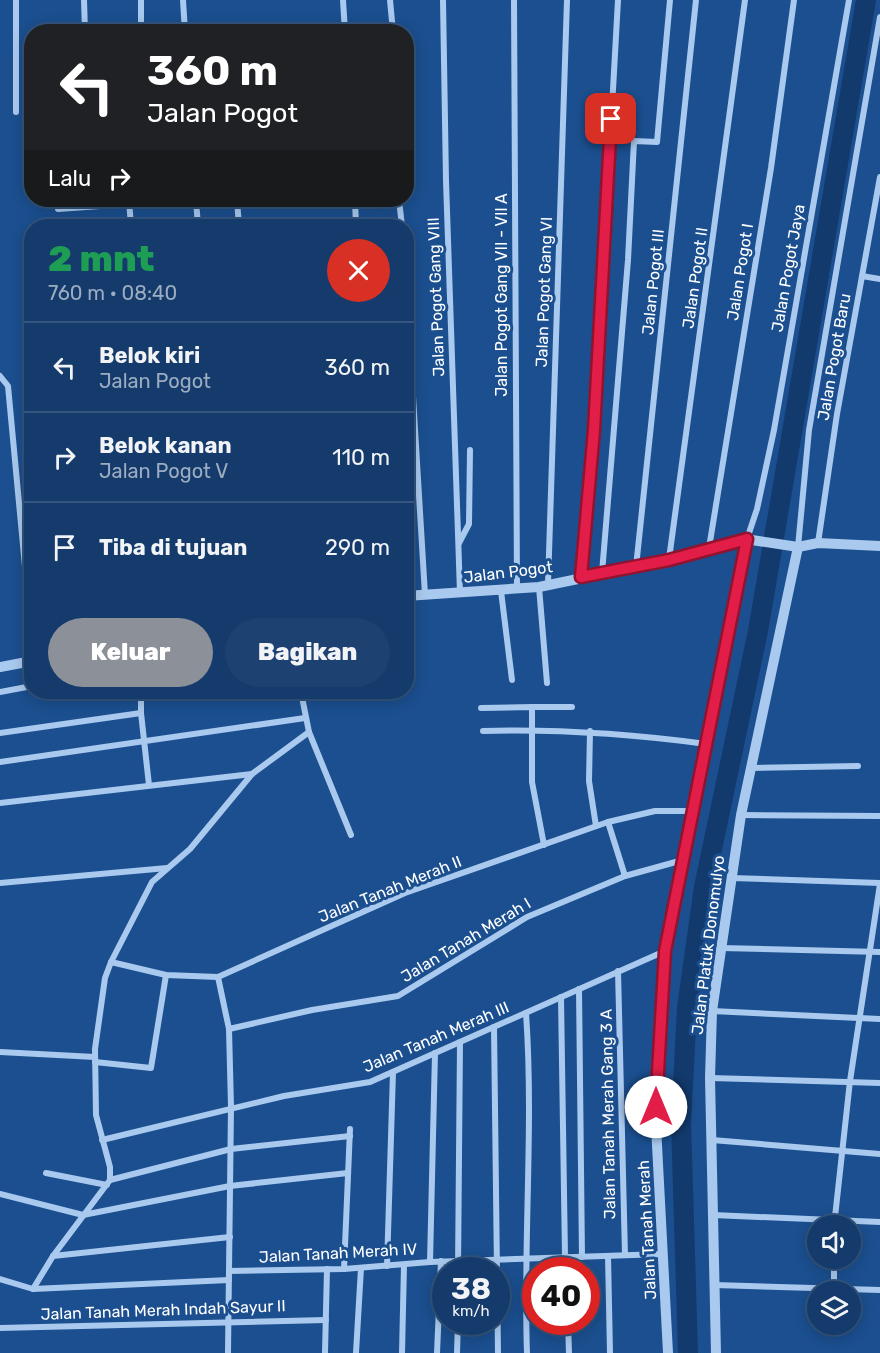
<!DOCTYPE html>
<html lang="id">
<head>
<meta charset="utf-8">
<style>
	:root { --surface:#143b6b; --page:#1d4271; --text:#f1f3f6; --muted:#9dadc1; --line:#33557e; --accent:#8c9099 }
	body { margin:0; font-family:Rubik,sans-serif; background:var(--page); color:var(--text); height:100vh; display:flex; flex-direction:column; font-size:22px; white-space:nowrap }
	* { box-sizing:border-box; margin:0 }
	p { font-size:20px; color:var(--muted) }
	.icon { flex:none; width:33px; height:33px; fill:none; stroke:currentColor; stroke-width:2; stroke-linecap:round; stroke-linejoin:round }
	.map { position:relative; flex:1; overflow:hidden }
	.drawer { position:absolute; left:24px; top:219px; width:390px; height:480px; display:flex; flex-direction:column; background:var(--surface); border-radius:24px; box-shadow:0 3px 15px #0003,0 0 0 2px var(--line) }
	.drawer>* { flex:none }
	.guide { position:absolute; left:24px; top:24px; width:390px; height:183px; border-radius:24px; box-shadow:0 3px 15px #0003,0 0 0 2px var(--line); background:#202124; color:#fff; overflow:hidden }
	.controls { position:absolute; left:807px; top:1215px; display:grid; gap:12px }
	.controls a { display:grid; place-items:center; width:54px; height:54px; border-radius:50%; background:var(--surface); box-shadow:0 3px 15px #0003,0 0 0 2px var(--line); font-size:30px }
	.speed { position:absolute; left:432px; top:1257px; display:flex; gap:12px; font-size:30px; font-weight:700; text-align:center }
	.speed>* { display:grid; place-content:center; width:78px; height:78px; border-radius:50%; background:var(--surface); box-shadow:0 3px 15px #0003,0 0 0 2px var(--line); line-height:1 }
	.speed small { font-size:15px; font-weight:400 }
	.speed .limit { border:9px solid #d22; background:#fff; color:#111 }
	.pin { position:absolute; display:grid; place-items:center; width:51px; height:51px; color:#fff; margin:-26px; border-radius:12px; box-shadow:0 3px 9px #0006 }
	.me { position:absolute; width:66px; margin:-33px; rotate:0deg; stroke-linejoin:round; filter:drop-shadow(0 0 4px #0008) }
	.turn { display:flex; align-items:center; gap:21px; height:126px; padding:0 24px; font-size:27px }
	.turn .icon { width:78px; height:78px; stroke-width:2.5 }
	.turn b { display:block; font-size:42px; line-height:51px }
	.then { display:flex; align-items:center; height:57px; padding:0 24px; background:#0003; gap:12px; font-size:22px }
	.round { display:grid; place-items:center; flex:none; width:63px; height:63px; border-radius:32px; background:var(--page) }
	.head { display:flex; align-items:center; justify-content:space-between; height:102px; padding:0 24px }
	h1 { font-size:36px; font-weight:800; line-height:45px; color:#1e9e55 }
	.button { display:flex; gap:12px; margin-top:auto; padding:12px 24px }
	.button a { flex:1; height:69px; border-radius:36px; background:var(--accent); color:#fff; font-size:24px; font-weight:800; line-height:69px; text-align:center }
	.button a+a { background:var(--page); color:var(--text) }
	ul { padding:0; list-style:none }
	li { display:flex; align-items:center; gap:18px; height:90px; padding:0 24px; border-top:2px solid var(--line) }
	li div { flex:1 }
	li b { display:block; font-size:22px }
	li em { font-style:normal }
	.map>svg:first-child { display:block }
</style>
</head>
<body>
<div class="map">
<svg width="880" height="1353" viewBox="0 0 880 1353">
	<rect width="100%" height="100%" fill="#1b4f8f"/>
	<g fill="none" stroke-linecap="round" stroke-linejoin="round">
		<!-- river -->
		<polyline stroke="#123a6d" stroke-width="20" points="688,1353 681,1123 687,1008 704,887 758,631 866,0"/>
		<!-- minor -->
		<g stroke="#a9c9ee" stroke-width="6">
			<polyline points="84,0 85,32"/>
			<polyline points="141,0 141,32"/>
			<polyline points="183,0 185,32"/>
			<polyline points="343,0 345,32"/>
			<polyline points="390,0 393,32"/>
			<polyline points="443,0 446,181 460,593"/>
			<polyline points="514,0 517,589"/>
			<polyline points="16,112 16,0"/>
			<polyline points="129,200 131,226"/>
			<polyline points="196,200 198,226"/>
			<polyline points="237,200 239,226"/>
			<polyline points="355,200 356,226"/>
			<polyline points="399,200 402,226"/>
			<polyline points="58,209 129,204"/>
			<polyline points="862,276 880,279"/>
			<polyline points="406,280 425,595"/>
			<polyline points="0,376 8,386 32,641"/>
			<polyline points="750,539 747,539 757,509 774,430 849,0"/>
			<polyline points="459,543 469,524 470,450"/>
			<polyline points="818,543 837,414 880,177"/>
			<polyline points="798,547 809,430 880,17"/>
			<polyline points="709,548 771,168 794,0"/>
			<polyline points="669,559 745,0"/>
			<polyline points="636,567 696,0"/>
			<polyline points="602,573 628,260 634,141 657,142 670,0"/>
			<polyline points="581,577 594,430 618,0"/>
			<polyline points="548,584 567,0"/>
			<polyline points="539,587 547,683"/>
			<polyline points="501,591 512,680"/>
			<polyline points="0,692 32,686"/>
			<polyline points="141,692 141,713 149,785"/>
			<polyline points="532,707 572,707"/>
			<polyline points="481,708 532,707 532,782 544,845"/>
			<path d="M483,731C559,729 631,734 706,744"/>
			<polyline points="590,731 589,781 596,826"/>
			<polyline points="309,732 351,835"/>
			<polyline points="0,733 141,713"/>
			<polyline points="0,762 305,718"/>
			<polyline points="751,768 858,766"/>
			<polyline points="0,803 252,774"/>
			<polyline points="741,815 880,816"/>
			<polyline points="608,822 625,876"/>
			<polyline points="731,878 880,883"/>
			<polyline points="0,883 167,868"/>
			<polyline points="721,948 880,952"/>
			<polyline points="111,962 166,975 218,977 405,893 608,822 655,811 693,811"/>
			<polyline points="618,971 625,1255"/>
			<polyline points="218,977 229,1029 231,1107 228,1353"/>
			<polyline points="579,989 582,1257"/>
			<polyline points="561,997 565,1257"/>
			<polyline points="712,1011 880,1019"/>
			<path d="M526,1013C534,1126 523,1240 527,1353"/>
			<polyline points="494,1027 498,1353"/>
			<polyline points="229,1029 312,1010 398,996 527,917 625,876 683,860"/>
			<polyline points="0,1052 95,1057"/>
			<polyline points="95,1062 151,1068 166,975"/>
			<polyline points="710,1078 880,1083"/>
			<polyline points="102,1140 284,1096 370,1082 665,951"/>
			<polyline points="712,1140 880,1154"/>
			<polyline points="46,1173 107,1185"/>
			<polyline points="110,1180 231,1149 350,1136"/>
			<polyline points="0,1194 83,1215 230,1186 348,1173"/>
			<polyline points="713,1215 880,1222"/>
			<polyline points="834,1226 850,1081 880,884"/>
			<polyline points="53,1256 230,1237"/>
			<polyline points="608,1256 610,1353"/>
			<polyline points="568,1257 568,1270"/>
			<polyline points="834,1258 834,1288"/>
			<polyline points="430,1262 435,1053"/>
			<polyline points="387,1266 393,1072"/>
			<polyline points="344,1269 350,1129"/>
			<polyline points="458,1270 460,1042"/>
			<polyline points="229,1271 344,1269 430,1262 663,1254"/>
			<polyline points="0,1279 33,1289 229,1280"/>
			<polyline points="714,1285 880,1290"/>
			<polyline points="33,1289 53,1256 110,1180 110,1167 96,1115 95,1049 105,978 111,962 152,882 190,849 252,774 309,732 301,692"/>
			<polyline points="568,1322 569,1353"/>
			<polyline points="0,1328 326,1320"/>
			<polyline points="325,1353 327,1269"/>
			<polyline points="356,1353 361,1268"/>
			<polyline points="402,1353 404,1265"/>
			<polyline points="437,1353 441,1261"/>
			<polyline points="457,1353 458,1322"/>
		</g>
		<!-- tertiary -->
		<g stroke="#a9c9ee" stroke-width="10">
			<polyline points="752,540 798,547 818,543 880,546"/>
			<polyline points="406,596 539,587 636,567 747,539 665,951 657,1069 656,1126 668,1353"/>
			<polyline points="0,667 32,661"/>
			<polyline points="716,1353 710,1078 712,1011 741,815 798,547"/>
		</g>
	</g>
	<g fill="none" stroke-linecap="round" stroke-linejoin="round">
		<!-- route casing -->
		<g stroke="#92132f" stroke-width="15">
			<polyline id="route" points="611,119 594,430 581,577 669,560 747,539 665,951 656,1107"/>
		</g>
		<!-- route -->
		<use href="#route" stroke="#e11d48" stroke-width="10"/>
	</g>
	<g text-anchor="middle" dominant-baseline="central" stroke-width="6" stroke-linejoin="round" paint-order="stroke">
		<!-- street labels -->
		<g font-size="16" fill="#fff" stroke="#1b4f8f">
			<text transform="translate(788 268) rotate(-80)">Jalan Pogot Jaya</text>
			<text transform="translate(740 272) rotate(-81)">Jalan Pogot I</text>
			<text transform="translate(695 278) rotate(-82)">Jalan Pogot II</text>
			<text transform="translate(653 282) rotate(-84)">Jalan Pogot III</text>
			<text transform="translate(544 292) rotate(-88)">Jalan Pogot Gang VI</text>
			<text transform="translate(501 295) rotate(-90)">Jalan Pogot Gang VII - VII A</text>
			<text transform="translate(436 297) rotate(-92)">Jalan Pogot Gang VIII</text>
			<text transform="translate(834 357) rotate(-80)">Jalan Pogot Baru</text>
			<text transform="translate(508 572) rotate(-7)">Jalan Pogot</text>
			<text transform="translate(390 889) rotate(-22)">Jalan Tanah Merah II</text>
			<text transform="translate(466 940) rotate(-31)">Jalan Tanah Merah I</text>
			<text transform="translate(708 945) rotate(-83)">Jalan Platuk Donomulyo</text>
			<text transform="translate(436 1037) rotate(-23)">Jalan Tanah Merah III</text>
			<text transform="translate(608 1114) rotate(-91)">Jalan Tanah Merah Gang 3 A</text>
			<text transform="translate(647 1230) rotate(-93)">Jalan Tanah Merah</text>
			<text transform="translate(338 1253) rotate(-3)">Jalan Tanah Merah IV</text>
			<text transform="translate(163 1310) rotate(-2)">Jalan Tanah Merah Indah Sayur II</text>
		</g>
	</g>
</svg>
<div class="controls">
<a><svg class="icon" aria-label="sound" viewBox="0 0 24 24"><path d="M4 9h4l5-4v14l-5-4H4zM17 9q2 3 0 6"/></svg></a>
<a><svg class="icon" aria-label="layers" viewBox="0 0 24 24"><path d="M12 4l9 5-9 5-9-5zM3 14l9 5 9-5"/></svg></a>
</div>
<div class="speed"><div>38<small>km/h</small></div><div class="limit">40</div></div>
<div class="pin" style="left:611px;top:119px;background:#d93025"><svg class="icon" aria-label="arrive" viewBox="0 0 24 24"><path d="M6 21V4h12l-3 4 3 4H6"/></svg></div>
<svg class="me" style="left:656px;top:1107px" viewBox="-20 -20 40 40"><circle r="19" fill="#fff"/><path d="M0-13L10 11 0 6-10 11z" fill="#e11d48"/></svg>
<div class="guide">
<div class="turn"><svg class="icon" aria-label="left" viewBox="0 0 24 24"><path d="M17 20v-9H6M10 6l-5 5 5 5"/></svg><div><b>360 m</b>Jalan Pogot</div></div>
<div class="then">Lalu<svg class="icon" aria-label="right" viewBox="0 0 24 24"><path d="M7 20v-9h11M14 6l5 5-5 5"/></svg></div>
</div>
<section class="drawer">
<div class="head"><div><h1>2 mnt</h1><p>760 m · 08:40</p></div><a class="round" style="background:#d93025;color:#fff"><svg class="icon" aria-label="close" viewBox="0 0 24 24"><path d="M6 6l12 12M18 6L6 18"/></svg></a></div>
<ul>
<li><svg class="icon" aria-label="left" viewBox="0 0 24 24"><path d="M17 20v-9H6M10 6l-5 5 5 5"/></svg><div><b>Belok kiri</b><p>Jalan Pogot</p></div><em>360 m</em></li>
<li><svg class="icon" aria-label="right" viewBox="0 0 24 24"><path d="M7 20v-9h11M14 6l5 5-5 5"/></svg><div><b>Belok kanan</b><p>Jalan Pogot V</p></div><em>110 m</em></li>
<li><svg class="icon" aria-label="arrive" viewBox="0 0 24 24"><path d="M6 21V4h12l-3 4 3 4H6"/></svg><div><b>Tiba di tujuan</b></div><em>290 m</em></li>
</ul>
<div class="button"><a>Keluar</a><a>Bagikan</a></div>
</section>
</div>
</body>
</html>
